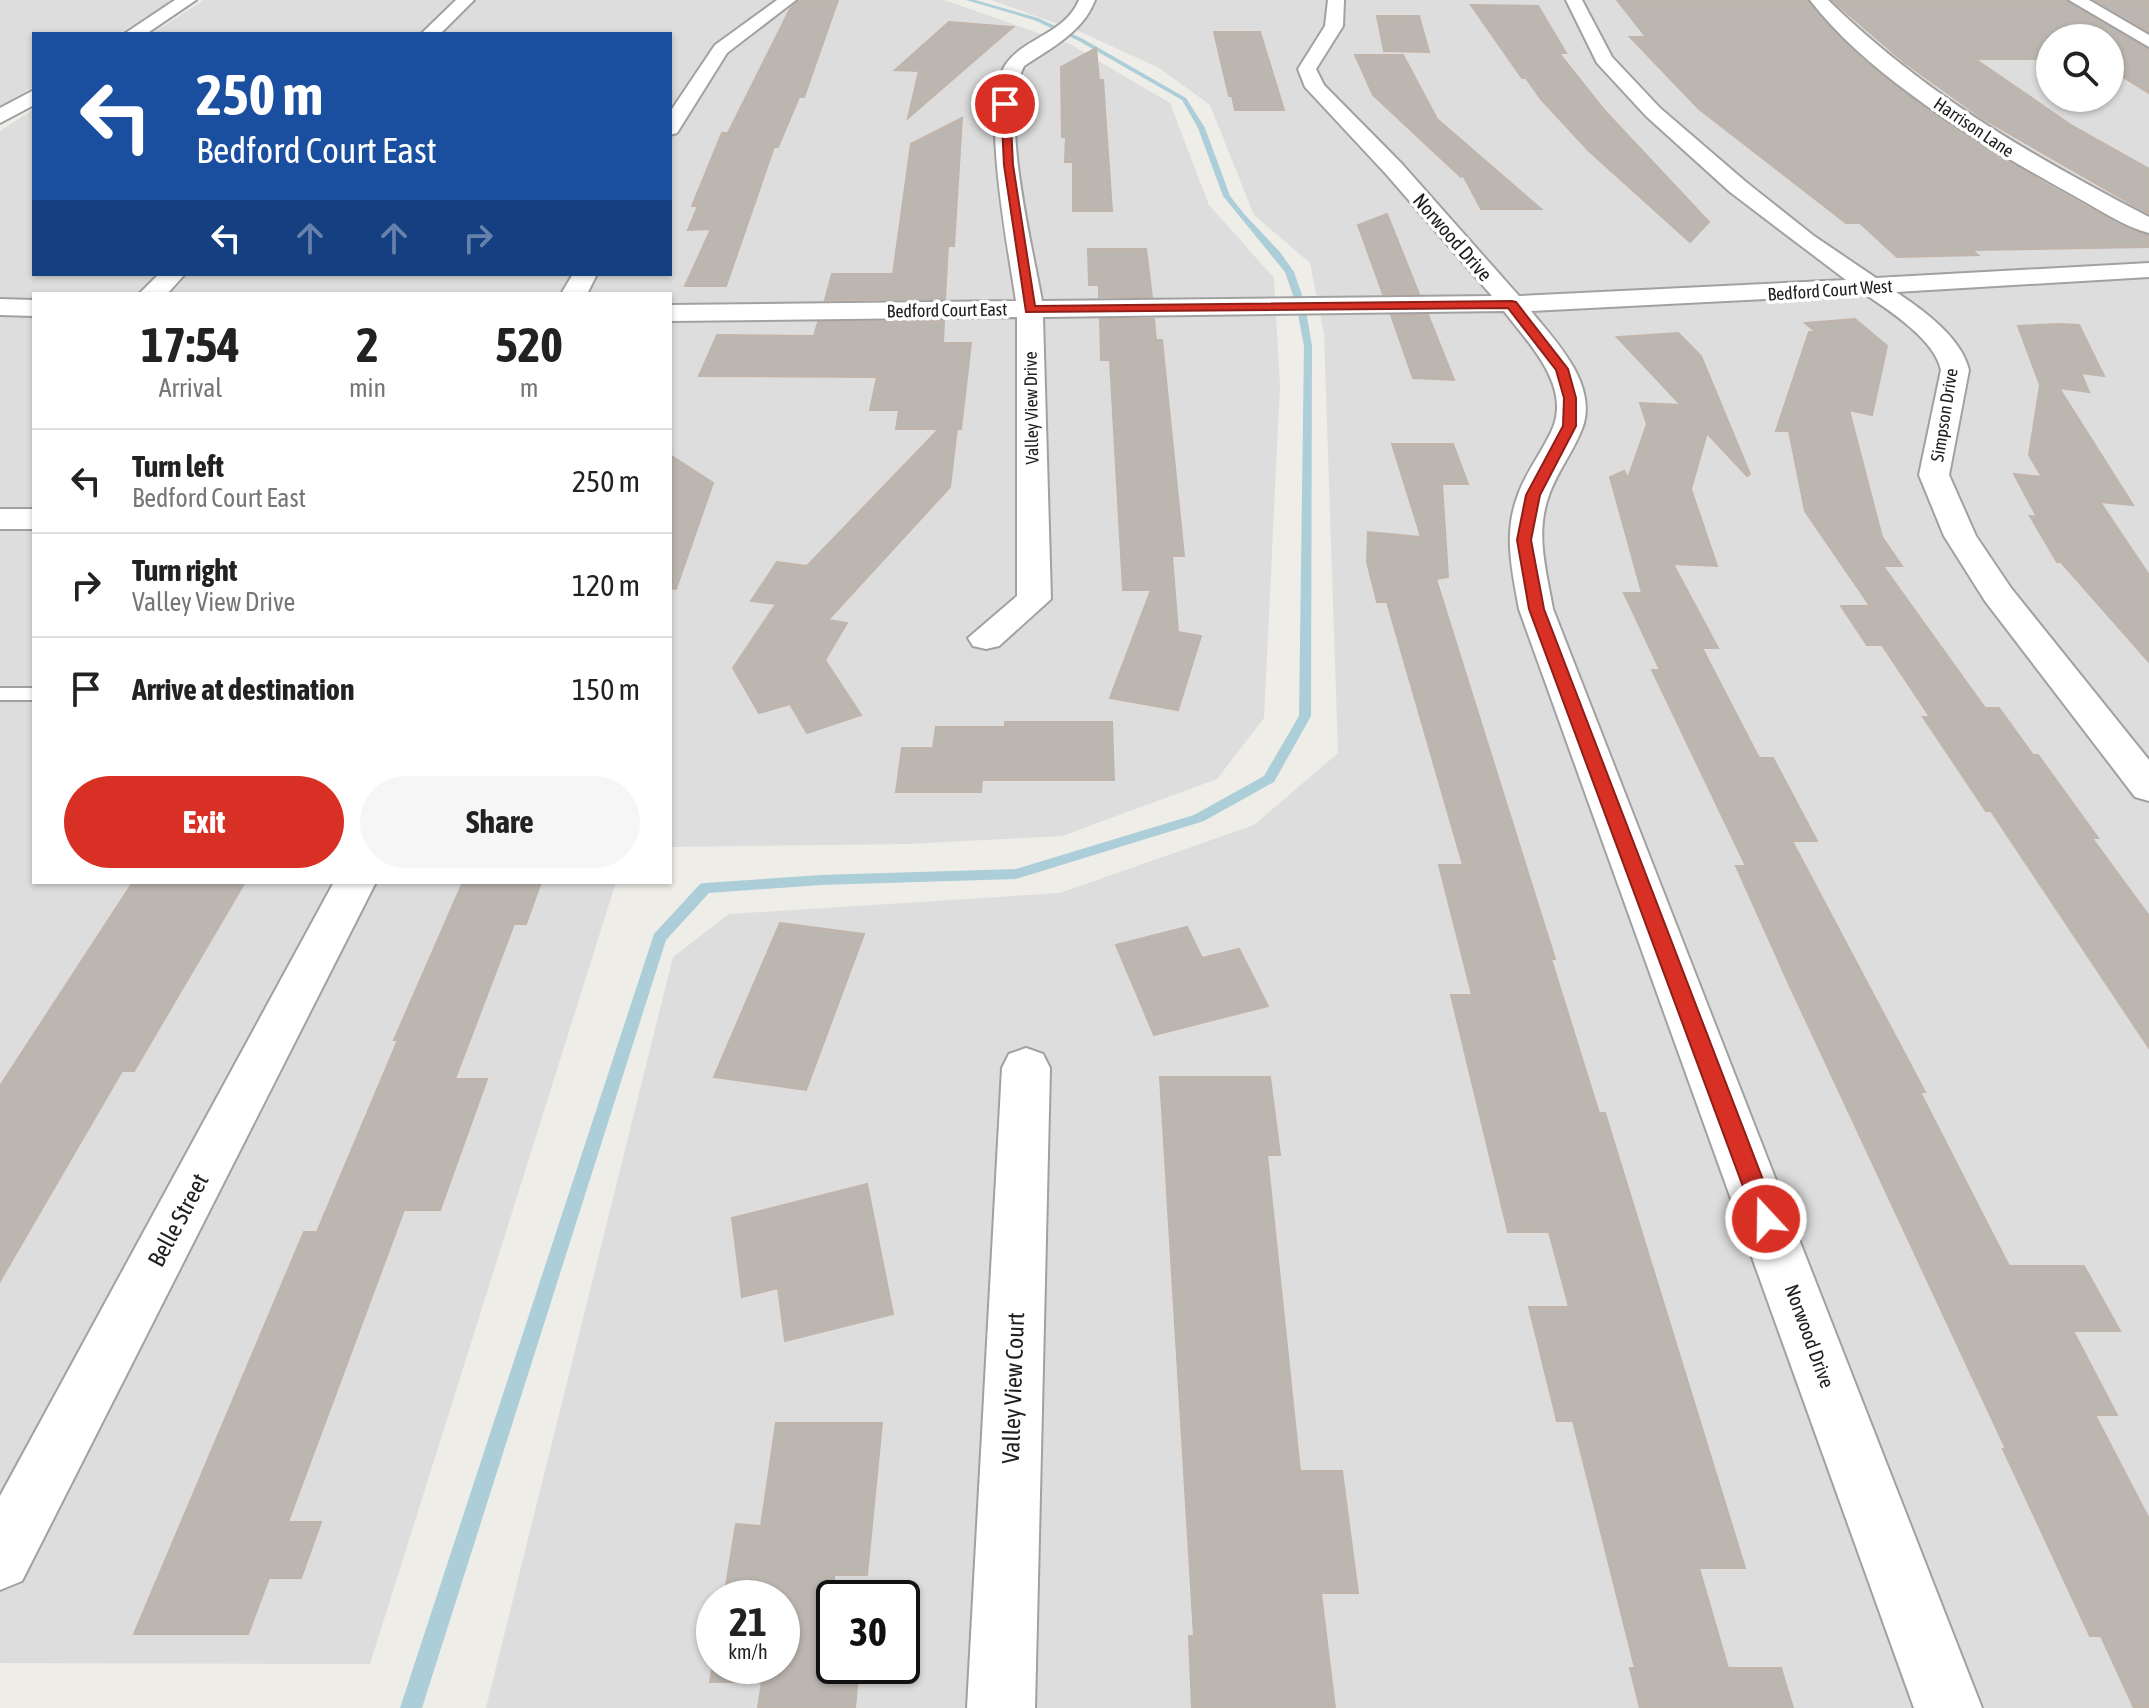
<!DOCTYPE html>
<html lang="en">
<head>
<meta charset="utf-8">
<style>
	:root { --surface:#fff; --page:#f6f6f6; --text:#222; --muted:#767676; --line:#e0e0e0; --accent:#d93025 }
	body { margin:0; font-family:"Asap Condensed",sans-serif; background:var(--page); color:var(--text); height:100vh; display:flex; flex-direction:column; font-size:30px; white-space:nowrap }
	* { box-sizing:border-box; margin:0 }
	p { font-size:26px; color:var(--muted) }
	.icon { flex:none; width:44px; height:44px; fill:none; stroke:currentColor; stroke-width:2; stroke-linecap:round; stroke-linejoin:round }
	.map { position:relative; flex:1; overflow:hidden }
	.drawer { position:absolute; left:32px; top:292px; width:640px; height:592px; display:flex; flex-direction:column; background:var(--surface); border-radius:0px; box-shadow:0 2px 6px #0004 }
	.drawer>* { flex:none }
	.banner { position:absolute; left:32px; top:32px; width:640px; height:244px; border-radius:0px; box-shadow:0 2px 6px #0004; background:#1a4fa0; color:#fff; overflow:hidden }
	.controls { position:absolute; left:2036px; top:24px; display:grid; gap:16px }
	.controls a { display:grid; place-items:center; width:88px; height:88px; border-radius:50%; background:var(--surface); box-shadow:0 2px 6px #0004; font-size:40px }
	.speed { position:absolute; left:696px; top:1580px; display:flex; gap:16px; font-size:40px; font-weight:700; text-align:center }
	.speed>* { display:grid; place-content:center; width:104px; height:104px; border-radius:50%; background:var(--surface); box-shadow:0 2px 6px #0004; line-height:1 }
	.speed small { font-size:20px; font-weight:400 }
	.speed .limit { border:4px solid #111; border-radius:12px; background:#fff; color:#111 }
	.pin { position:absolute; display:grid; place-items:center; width:68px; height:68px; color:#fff; margin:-34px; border:4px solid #fff; border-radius:50%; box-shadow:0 2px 8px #0007 }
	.me { position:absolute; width:88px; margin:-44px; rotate:339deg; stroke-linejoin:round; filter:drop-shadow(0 0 6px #0008) }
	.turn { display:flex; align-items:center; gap:28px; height:168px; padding:0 32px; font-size:36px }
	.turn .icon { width:104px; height:104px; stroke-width:2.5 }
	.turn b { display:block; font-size:56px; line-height:68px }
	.lanes { display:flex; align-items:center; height:76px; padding:0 32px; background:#0003; justify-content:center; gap:40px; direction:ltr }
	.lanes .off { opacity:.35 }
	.eta { display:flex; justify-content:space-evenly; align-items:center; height:136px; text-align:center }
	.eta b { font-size:48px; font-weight:700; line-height:56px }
	.cta { display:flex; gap:16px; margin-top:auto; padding:16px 32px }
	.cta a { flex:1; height:92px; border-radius:48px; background:var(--accent); color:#fff; font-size:32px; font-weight:700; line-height:92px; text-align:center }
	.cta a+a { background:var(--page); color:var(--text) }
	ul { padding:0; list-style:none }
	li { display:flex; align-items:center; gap:24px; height:104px; padding:0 32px; border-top:2px solid var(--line) }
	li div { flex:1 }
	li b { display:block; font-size:30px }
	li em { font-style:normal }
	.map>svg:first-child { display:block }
</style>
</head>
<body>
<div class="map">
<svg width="2149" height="1708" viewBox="0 0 2149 1708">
	<rect width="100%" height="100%" fill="#efede7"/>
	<!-- residential -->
	<g fill="#dedddd" fill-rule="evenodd">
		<polygon points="0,0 173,0 118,34 34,34 34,86 0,107"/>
		<polygon points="204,0 944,0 1070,44 1170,103 1209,205 1274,278 1280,386 1264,718 1217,779 1062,836 909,844 670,847 670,294 34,294 34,882 616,882 370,1664 0,1663 0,131 34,109 34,274 670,274 670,34 151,34"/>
		<path d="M991,0H2149V1708H486L673,957L729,914L1060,893L1254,825L1338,753L1324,334L1310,263L1254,215L1210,105L1159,68L1083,33ZM2050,38H2110V98H2050ZM714,1598H782V1666H714ZM834,1598H902V1666H834Z"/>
	</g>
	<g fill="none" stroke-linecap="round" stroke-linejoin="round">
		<!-- stream -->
		<polygon fill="#acced9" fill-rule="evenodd" points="966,0 975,0 1038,18 1083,39 1186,98 1205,128 1230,196 1245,215 1280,252 1294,272 1305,304 1312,346 1311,716 1274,782 1204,821 1016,879 821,885 709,893 666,940 422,1708 400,1708 654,934 700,884 705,883 821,875 1016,869 1194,815 1264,776 1299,716 1304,346 1296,304 1285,272 1223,196 1198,128 1182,100 1079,41 1034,20"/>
	</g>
	<!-- building -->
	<g fill="#bcb6b0" stroke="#c0b4ab" stroke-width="2">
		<polygon points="799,0 838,0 804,97 799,97 778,147 774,147 726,286 685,286 711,229 688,230 698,206 692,206 722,133 728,133 790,9"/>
		<polygon points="1617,0 1807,0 1833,31 1863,60 1932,113 2043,182 2120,225 2149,236 2149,247 1972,250 1978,255 1897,257 1860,223 1846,223 1699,109 1630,37 1646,37"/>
		<polygon points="1832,0 2066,0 2149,50 2149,93 2110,69 2110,38 2050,38 2050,59 1975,59 2071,125 2149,169 2149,214 1982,118 1904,62"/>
		<polygon points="2095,0 2149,0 2149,32"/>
		<polygon points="1471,5 1538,6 1566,53 1559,53 1605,111 1709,222 1690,242 1589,151 1541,99 1526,78 1522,78"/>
		<polygon points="1377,16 1419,16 1429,52 1384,51"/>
		<polygon points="949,22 1013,27 908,118 919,71 895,70"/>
		<polygon points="1214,32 1260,32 1284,110 1235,110 1232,96 1229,96"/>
		<polygon points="1096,48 1099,80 1103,80 1112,211 1073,211 1073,162 1065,162 1066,137 1062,137 1061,67"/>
		<polygon points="1355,55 1403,55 1437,119 1541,209 1481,209 1463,175 1461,177 1373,95"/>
		<polygon points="962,118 954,246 948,246 945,299 825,300 832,274 893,274 911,144"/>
		<polygon points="1387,214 1419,294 1383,294 1358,225"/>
		<polygon points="1088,249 1146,249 1152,297 1099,297 1099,285 1089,285"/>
		<polygon points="1391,315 1428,315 1454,380 1413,378"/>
		<polygon points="1100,319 1154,319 1156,340 1162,340 1184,556 1172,556 1178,632 1201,636 1178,710 1110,698 1151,590 1123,590 1110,360 1101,360"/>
		<polygon points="1855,319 1887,346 1872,415 1849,410 1882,537 1902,566 1883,566 1985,708 1999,708 2033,755 2038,755 2098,838 2092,838 2149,916 2149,1048 1991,811 1986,811 1923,717 1930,717 1882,645 1867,645 1841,606 1870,606 1805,511 1789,431 1776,431 1809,332 1816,332 1805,323"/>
		<polygon points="944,321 943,343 971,343 961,429 957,429 950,487 828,620 847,623 825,660 861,715 807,733 790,704 759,713 733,668 776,604 751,601 777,562 807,566 939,429 896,429 899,410 870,410 877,377 699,376 717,335 814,336 818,322"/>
		<polygon points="2060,324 2079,325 2104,376 2081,373 2089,392 2059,388 2133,505 2100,502 2149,575 2149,662 2061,562 2057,562 2030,516 2037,517 2014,474 2042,477 2029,455 2040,385 2018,326"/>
		<polygon points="1678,333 1701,356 1750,474 1747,476 1707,433 1691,489 1717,566 1673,564 1718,648 1702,648 1759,758 1773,758 1817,841 1792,841 1925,1092 1920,1092 2009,1266 2084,1266 2120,1331 2073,1331 2117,1415 2095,1415 2149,1519 2149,1708 2134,1708 2101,1636 2090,1636 2003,1449 2006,1449 1788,982 1736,866 1746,866 1652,670 1660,670 1624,593 1642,593 1610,477 1624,471 1628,478 1647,424 1640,403 1681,405 1617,337"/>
		<polygon points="1392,444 1453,444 1468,484 1442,484 1448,577 1436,579 1555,959 1551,959 1599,1113 1605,1113 1745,1568 1699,1568 1728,1668 1781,1668 1793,1708 1640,1708 1630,1668 1635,1668 1573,1421 1557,1421 1529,1307 1569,1307 1549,1232 1508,1232 1451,995 1472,995 1439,865 1463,865 1387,602 1377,602 1367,562 1368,532 1421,537"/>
		<polygon points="670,455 713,483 676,589 670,588"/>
		<polygon points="1005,722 1112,722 1114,780 982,780 981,792 896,792 902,748 933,748 936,727 1005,727"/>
		<polygon points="133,882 245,882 134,1071 122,1071 0,1281 0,1086"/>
		<polygon points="463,882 541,882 526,924 514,924 455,1079 487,1079 440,1210 404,1210 288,1522 321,1522 301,1578 269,1578 248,1634 134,1634 304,1232 317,1232 398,1040 394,1040"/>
		<polygon points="780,923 864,934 806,1090 714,1077"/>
		<polygon points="1187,927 1202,958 1239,949 1268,1006 1154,1035 1116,945"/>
		<polygon points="1160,1077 1270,1077 1280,1155 1267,1155 1300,1471 1342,1471 1358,1593 1321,1593 1335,1708 1192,1708 1189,1636 1194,1636"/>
		<polygon points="867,1184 893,1314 785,1341 778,1288 742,1297 732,1218"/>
		<polygon points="776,1423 882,1423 867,1575 834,1575 834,1666 859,1666 855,1708 758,1708 762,1682 710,1682 714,1659 714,1666 782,1666 782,1598 724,1598 736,1524 761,1526"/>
	</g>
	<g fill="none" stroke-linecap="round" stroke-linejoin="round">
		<!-- service casing -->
		<g stroke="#a1a1a1" stroke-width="4">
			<rect id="service" x="0" y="688" width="34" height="12"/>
		</g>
		<!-- minor casing -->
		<g stroke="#a1a1a1" stroke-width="4">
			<g id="minor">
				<polygon points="456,0 474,0 440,34 421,34"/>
				<polygon points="777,0 796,0 727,53 677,133 670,135 670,112 715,45"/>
				<path d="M1079,0H1095C1083,32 1051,48 1024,66C999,116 1032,244 1042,301L1492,296L1386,174L1305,87L1298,69L1325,26L1328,0H1344L1343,26L1316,69L1324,85L1402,164L1519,296L1846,280L1730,192L1646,116L1597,63L1566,0H1582L1612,57L1660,108L1746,182L1814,236L1876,278L2149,263V277L1896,292C1923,310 1961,337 1969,370L1949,475L1976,536L2011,588L2149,760V801L2135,797L1985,601L1944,536L1919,475L1941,370C1935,340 1890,311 1865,294L1531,311C1556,342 1599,385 1582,429C1573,452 1557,472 1549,495C1535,533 1546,570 1553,609L1982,1708H1914L1519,609C1512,570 1503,533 1518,495C1526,472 1542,452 1552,430C1572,386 1528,343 1504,311L1043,317L1051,599L999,646L986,649L973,646L968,638L1017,596V317L670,321V305L1016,301C1009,252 979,103 1006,64C1025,37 1065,34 1079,0Z"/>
				<path d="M1810,0H1828C1924,94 2030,155 2149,217V233C2125,227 2100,210 2078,198C1991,150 1871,80 1810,0Z"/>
				<polygon points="2069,0 2089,0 2149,35 2149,47"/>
				<polygon points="159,274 185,274 167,294 139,294"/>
				<polygon points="573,274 597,274 587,294 561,294"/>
				<polygon points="0,299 34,300 34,316 0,315"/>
				<rect x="0" y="509" width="34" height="20"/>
				<polygon points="334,882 376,882 22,1581 0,1590 0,1496"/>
				<polygon points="1026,1048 1043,1054 1050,1068 1035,1708 967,1708 1002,1068 1009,1054"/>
			</g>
		</g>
		<!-- tertiary casing -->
		<g stroke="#a1a1a1" stroke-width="4">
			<g id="tertiary">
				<polygon points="175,0 196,0 146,34 124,34"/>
				<polygon points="34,90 34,105 0,123 0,108"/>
			</g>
		</g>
		<!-- service -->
		<use href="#service" fill="#fff" fill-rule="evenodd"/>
		<!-- minor -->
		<use href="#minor" fill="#fff" fill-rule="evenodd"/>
		<!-- tertiary -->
		<use href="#tertiary" fill="#fff" fill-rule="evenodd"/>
	</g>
	<!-- route -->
	<polygon fill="#d93025" stroke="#8d1f18" stroke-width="2" points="1005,101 1010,104 1013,165 1035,306 1512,301 1516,302 1568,369 1576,398 1576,426 1540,495 1531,540 1544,609 1778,1219 1774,1227 1766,1230 1758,1227 1755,1219 1529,609 1517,540 1526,495 1563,426 1564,398 1556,370 1508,308 1026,312 1004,165 1001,104"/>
	<g text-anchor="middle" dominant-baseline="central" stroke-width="7" stroke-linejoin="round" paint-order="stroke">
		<!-- far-street labels -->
		<g font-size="18" fill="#202020" stroke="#fff">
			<text transform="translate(1974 127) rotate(34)">Harrison Lane</text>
			<text transform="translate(1830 290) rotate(-4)">Bedford Court West</text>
			<text transform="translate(947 310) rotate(-1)">Bedford Court East</text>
			<text transform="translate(1031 408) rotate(-91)">Valley View Drive</text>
			<text transform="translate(1944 415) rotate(-81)">Simpson Drive</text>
		</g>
		<!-- street labels -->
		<g font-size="20" fill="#202020" stroke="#fff">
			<text transform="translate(1453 237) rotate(49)">Norwood Drive</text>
			<text transform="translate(1810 1336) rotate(70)">Norwood Drive</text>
		</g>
		<!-- near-street labels -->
		<g font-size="24" fill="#202020" stroke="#fff">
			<text transform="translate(178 1220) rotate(-62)">Belle Street</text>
			<text transform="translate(1013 1388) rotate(-88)">Valley View Court</text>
		</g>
	</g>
</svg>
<div class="controls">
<a><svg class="icon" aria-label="search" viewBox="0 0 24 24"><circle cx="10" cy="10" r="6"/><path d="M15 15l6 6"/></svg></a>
</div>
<div class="speed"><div>21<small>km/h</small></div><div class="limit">30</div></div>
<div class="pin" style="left:1005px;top:104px;background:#d93025"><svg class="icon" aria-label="arrive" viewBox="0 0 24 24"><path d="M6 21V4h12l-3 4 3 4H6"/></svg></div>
<svg class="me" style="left:1766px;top:1219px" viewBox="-20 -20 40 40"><circle r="17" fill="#d93025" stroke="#fff" stroke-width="3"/><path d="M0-11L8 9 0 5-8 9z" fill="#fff"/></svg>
<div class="banner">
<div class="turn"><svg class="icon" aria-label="left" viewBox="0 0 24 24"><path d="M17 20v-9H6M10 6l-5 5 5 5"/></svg><div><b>250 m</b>Bedford Court East</div></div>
<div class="lanes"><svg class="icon" aria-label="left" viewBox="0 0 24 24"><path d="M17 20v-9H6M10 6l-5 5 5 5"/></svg><svg class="icon off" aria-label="ahead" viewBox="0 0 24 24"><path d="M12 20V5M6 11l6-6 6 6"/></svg><svg class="icon off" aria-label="ahead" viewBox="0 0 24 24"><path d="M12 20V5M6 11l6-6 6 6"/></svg><svg class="icon off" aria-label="right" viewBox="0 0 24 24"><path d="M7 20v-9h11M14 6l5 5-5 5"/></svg></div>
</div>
<section class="drawer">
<div class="eta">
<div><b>17:54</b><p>Arrival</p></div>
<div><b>2</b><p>min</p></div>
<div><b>520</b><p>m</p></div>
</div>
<ul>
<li><svg class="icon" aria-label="left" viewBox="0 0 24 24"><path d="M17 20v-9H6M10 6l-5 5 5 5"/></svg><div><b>Turn left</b><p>Bedford Court East</p></div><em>250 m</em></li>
<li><svg class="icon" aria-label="right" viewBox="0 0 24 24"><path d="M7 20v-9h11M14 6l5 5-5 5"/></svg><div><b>Turn right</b><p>Valley View Drive</p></div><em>120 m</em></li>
<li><svg class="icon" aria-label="arrive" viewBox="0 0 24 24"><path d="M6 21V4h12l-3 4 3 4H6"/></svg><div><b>Arrive at destination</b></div><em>150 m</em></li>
</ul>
<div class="cta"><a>Exit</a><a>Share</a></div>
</section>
</div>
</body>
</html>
